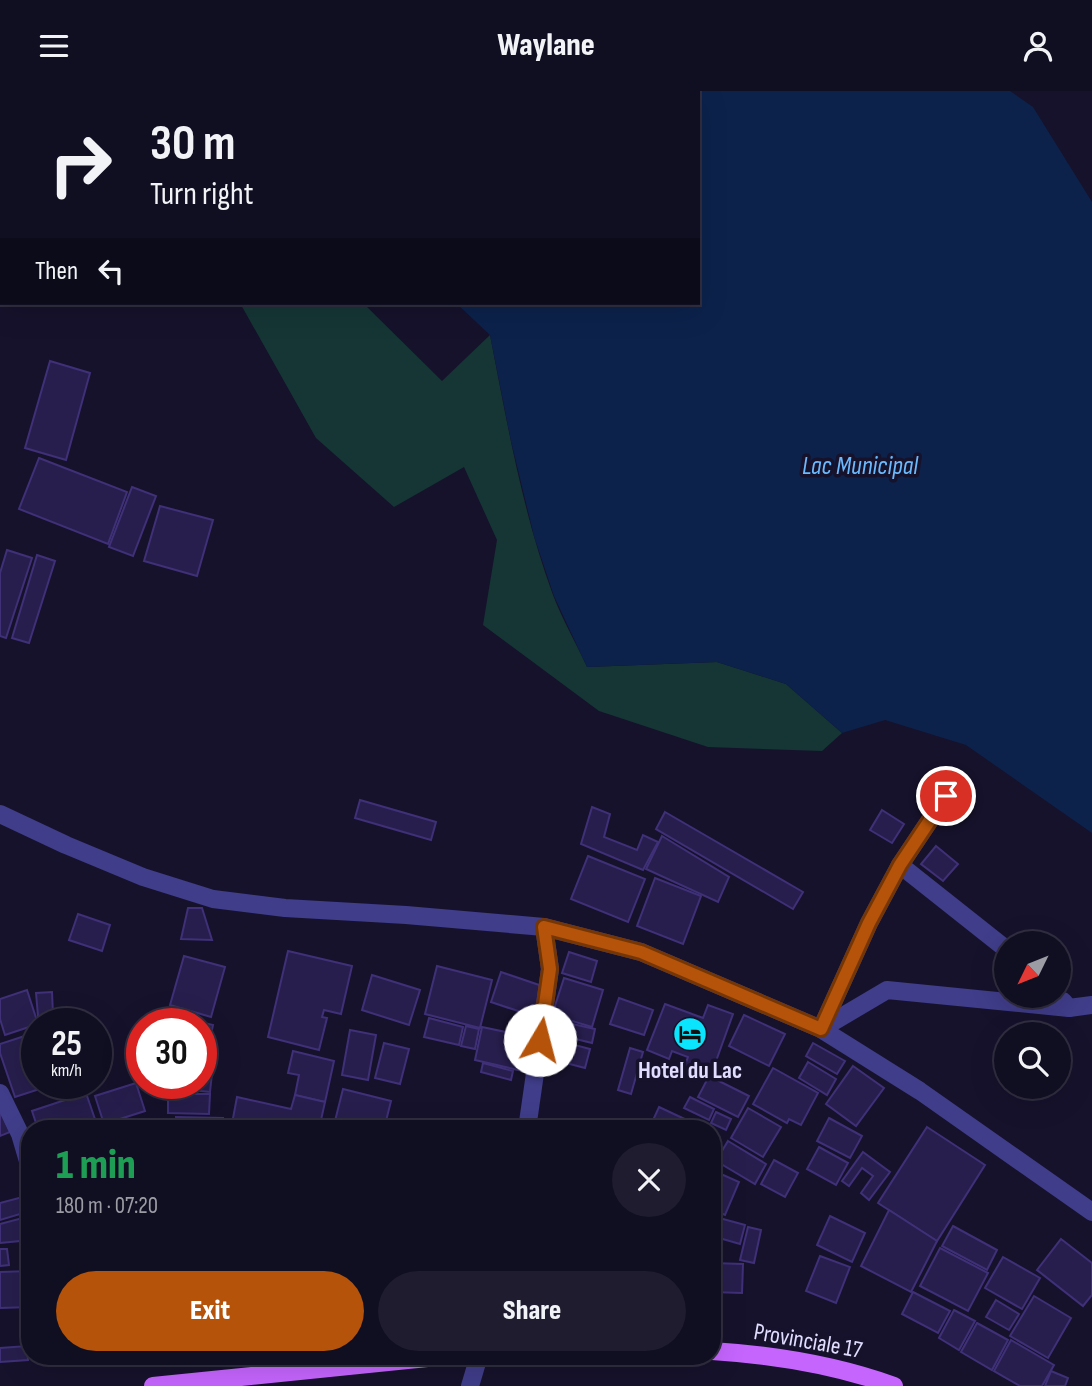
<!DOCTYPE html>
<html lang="en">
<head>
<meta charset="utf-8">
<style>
	:root { --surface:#100e21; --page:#1e1c2e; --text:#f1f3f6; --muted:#9c9ca5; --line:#302e3f; --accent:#b45309 }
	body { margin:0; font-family:"Sofia Sans Condensed",sans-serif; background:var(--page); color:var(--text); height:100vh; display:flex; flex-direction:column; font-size:26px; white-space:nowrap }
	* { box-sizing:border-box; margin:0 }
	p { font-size:23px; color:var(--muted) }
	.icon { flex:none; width:38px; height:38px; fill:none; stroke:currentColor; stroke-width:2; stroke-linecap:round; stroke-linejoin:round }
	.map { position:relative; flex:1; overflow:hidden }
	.details { position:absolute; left:21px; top:1029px; width:700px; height:245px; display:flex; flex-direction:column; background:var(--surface); border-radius:28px; box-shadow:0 7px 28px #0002,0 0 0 2px var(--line) }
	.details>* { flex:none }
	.top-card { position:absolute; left:0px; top:0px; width:700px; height:214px; box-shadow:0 7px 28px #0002,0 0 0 2px var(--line); background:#100e21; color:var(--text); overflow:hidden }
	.needle { width:46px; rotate:227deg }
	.fabs { position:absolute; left:994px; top:840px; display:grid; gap:14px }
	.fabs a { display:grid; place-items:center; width:77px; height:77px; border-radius:50%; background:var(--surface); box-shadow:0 7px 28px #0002,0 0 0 2px var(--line); font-size:35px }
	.speed { position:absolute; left:21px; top:917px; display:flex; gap:14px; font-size:35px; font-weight:700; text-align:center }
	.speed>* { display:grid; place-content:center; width:91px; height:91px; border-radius:50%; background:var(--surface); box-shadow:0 7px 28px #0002,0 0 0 2px var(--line); line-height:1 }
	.speed small { font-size:18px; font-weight:400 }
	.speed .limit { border:10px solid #d22; background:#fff; color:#111 }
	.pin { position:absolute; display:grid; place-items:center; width:60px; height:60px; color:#fff; margin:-30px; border:4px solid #fff; border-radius:50%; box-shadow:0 2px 7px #0007 }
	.me { position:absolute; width:77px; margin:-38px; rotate:8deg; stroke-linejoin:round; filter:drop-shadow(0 0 5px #0008) }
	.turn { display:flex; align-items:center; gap:24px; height:147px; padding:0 35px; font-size:32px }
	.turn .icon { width:91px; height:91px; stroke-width:2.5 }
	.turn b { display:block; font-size:49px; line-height:60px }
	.then { display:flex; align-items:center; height:66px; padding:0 35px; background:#0003; gap:14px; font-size:26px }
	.round { display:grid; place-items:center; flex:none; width:74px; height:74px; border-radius:37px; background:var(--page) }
	.summary { display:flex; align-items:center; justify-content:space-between; height:119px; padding:0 35px }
	h1 { font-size:42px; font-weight:800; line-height:52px; color:#1e9e55 }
	.primary-button { display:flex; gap:14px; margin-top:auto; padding:14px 35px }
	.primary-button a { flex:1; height:80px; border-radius:42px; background:var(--accent); color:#fff; font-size:28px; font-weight:800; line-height:80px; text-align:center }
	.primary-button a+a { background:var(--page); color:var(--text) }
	header { display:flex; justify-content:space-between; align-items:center; height:91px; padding:0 35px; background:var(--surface); font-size:32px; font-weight:800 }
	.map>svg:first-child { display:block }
</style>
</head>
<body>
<header><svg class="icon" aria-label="menu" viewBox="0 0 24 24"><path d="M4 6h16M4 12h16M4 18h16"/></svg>Waylane<svg class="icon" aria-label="person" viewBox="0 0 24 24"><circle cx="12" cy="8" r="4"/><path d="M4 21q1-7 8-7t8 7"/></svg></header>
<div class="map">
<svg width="1092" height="1295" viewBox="0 0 1092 1295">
	<rect width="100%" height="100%" fill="#16122c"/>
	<!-- green -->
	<path fill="#153635" d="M240,212H363L442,290L490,244C507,331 522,420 553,504C562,528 576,552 587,576L717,571L786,593L842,642L822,660L708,656L599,620L483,534L497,449L464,376L394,416L316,347Z"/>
	<!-- water -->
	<polygon fill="#0c224b" points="224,0 1010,0 1033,16 1092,111 1092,742 966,654 885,629 842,642 786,593 717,571 587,576 554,505 534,445 511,350 490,244 456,212 698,212 698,2"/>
	<!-- building -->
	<g fill="#271e4d" stroke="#3f3078" stroke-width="2">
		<polygon points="50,270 90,282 66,369 25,357"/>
		<polygon points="39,367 127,401 108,453 19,418"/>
		<polygon points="132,396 156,405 133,465 109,456"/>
		<polygon points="160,415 213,429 197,485 144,470"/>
		<polygon points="7,459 32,467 6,547 0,545 0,482"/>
		<polygon points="37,464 55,470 29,552 12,547"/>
		<polygon points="360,709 436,731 431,749 355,727"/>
		<polygon points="592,716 610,723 604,746 637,759 643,744 658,751 643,779 581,753"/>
		<polygon points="882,719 904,733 892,752 870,739"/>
		<polygon points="665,721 803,801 793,818 656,738"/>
		<polygon points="662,745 729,786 718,811 646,778"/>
		<polygon points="936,755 958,773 943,790 921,773"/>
		<polygon points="588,765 645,788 628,831 571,808"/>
		<polygon points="655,787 701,805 683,853 637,835"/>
		<polygon points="188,817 202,817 212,849 181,848"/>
		<polygon points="78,823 110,834 102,860 69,849"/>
		<polygon points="288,860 352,875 341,923 324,919 322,926 327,927 319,959 268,946"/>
		<polygon points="569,861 597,870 591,891 562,882"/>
		<polygon points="184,865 225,876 211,926 170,914"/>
		<polygon points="437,875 492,889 480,937 425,923"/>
		<polygon points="501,881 542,895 533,925 491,911"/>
		<polygon points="372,884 420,899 409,934 362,919"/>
		<polygon points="564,887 603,899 592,936 552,924"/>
		<polygon points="27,899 38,933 5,944 0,928 0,908"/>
		<polygon points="52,901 53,924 38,925 36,902"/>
		<polygon points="619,907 653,919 644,944 610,933"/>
		<polygon points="665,913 703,927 708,914 733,923 711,984 685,974 688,966 672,960 669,968 647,959"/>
		<polygon points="159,922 213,934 207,961 201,960 201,933 156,933"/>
		<polygon points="744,924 785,943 769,975 729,955"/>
		<polygon points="429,927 463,936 459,954 424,946"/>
		<polygon points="550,928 595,938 592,952 547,941"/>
		<polygon points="466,935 479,938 475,958 461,955"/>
		<polygon points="482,936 525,945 518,979 475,969"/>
		<polygon points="350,939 376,944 368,989 342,984"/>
		<polygon points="37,941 37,992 58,992 15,1006 0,962 0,953"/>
		<polygon points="544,946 590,958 585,977 539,965"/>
		<polygon points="384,952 409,958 400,993 375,987"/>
		<polygon points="813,952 845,970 837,983 806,965"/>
		<polygon points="630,957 643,961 631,1003 618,999"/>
		<polygon points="293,960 334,970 325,1011 295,1004 299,984 288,982"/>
		<polygon points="201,963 214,964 210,1001 162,996 162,992 201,992"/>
		<polygon points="808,971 836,988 827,1004 799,987"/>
		<polygon points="483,972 513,980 511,989 481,981"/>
		<polygon points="853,975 884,997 856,1035 826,1013"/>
		<polygon points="773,977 818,1002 801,1034 789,1028 787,1032 753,1013"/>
		<polygon points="709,985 749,1005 738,1026 698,1006"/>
		<polygon points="136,992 145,1020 104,1033 95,1005"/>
		<polygon points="343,998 391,1010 384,1038 333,1038"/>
		<polygon points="86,1002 98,1037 38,1038 32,1020"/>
		<polygon points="168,1003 210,1003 209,1023 168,1022"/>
		<polygon points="295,1004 325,1011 319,1038 231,1038 237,1006 291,1018"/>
		<polygon points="690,1006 714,1018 709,1029 684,1017"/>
		<polygon points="659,1016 706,1038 649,1038"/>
		<polygon points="748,1017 781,1036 763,1066 731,1047"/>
		<polygon points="0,1018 10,1041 0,1045"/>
		<polygon points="716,1021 731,1028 726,1039 711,1032"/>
		<polygon points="176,1026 223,1027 223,1038 176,1038"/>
		<polygon points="829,1027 862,1045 850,1067 817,1050"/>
		<polygon points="927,1036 985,1074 937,1150 878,1112"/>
		<polygon points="728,1050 766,1073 755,1093 716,1070"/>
		<polygon points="819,1056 848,1072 836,1094 807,1078"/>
		<polygon points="863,1061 890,1081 869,1109 861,1102 873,1085 862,1077 849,1095 842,1090"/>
		<polygon points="774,1069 798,1082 785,1106 761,1093"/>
		<polygon points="712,1079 739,1091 725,1124 712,1118"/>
		<polygon points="30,1104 30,1120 0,1129 0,1112"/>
		<polygon points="889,1119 937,1150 911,1201 861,1175"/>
		<polygon points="30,1125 30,1149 0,1152 0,1133"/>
		<polygon points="712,1125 745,1134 740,1153 712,1145"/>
		<polygon points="830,1125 865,1142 852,1171 817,1154"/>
		<polygon points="953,1135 997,1159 987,1179 942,1155"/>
		<polygon points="748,1136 761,1139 754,1172 740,1169"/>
		<polygon points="1061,1148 1092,1172 1092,1204 1083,1215 1037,1179"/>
		<polygon points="712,1149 722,1150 721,1167 712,1167"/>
		<polygon points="940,1157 988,1182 968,1220 920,1195"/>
		<polygon points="0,1158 7,1158 9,1174 0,1175"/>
		<polygon points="820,1165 850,1176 836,1212 806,1200"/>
		<polygon points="1003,1166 1040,1187 1022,1218 985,1197"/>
		<polygon points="712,1172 743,1173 742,1202 712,1201"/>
		<polygon points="30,1180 30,1216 0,1217 0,1181"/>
		<polygon points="913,1201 950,1220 938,1242 902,1223"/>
		<polygon points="1034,1205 1071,1227 1048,1267 1010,1245"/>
		<polygon points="996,1209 1019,1223 1009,1239 986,1226"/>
		<polygon points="954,1219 975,1230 959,1259 939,1247"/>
		<polygon points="977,1232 1008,1249 992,1279 961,1261"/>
		<polygon points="1011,1249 1054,1274 1042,1295 1020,1295 994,1280"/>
		<polygon points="27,1255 28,1269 0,1271 0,1257"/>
		<polygon points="1051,1280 1068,1287 1065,1295 1045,1295"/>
	</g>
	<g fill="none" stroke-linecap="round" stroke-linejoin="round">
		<!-- minor -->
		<g stroke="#403d8a" stroke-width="18">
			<polyline points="946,705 900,774 869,832 821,938 887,899 1069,917"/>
			<polyline points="0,723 66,754 143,786 213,808 285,817 406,824 544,836 641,861 821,938 920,1000 1092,1121"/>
			<polyline points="900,774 1006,858"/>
			<polyline points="1063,910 1069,917 1092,914"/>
			<polyline points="0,1002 20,1043 30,1077"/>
			<polyline points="527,1038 550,878 544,836"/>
			<polyline points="470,1295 479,1265"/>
		</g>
		<!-- primary -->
		<g stroke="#c565fe" stroke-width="18">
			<path d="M712,1260C774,1264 836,1274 894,1295"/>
			<polyline points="153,1295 447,1265"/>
		</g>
	</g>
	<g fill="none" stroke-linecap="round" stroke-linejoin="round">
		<!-- route casing -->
		<g stroke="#753606" stroke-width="18">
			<polyline id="route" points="540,949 550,878 544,836 641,861 821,938 869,832 900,774 946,705"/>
		</g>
		<!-- route -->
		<use href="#route" stroke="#b45309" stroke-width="12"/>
	</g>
	<!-- icons -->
	<defs>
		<g id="hotel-disc" transform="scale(1.75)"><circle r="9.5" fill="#0ae4fd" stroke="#16122c"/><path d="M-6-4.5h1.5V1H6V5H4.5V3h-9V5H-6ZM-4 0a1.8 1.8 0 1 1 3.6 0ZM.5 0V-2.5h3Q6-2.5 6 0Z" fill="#111"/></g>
	</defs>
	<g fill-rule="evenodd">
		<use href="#hotel-disc" x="690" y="943"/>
	</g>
	<g text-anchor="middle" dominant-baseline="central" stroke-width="7" stroke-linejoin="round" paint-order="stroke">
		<!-- poi labels -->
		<g font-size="24" font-weight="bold" fill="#e1ddff" stroke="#16122c">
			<text x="690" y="979">Hotel du Lac</text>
		</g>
		<!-- street labels -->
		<g font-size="24" fill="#e1ddff" stroke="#16122c">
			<text transform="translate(808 1250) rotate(10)">Provinciale 17</text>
		</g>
		<!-- water labels -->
		<g font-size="26" font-style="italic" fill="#6cbafe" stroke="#16122c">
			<text x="860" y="375">Lac Municipal</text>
		</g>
	</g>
</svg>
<div class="fabs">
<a><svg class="needle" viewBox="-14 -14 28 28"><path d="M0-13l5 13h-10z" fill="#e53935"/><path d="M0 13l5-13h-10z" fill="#9c9ca5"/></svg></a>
<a><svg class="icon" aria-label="search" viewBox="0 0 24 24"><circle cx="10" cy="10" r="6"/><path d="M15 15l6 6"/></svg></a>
</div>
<div class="speed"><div>25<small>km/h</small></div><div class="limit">30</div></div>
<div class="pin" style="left:946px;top:705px;background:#d93025"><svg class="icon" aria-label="arrive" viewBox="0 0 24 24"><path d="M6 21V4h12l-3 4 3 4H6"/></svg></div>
<svg class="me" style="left:540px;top:949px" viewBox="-20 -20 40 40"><circle r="19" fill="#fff"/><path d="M0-13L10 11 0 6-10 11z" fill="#b45309"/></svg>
<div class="top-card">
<div class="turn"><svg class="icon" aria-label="right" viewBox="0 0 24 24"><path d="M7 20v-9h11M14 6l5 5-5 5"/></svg><div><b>30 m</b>Turn right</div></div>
<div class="then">Then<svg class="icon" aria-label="left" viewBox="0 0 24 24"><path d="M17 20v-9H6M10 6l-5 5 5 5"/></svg></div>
</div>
<section class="details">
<div class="summary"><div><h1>1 min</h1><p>180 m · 07:20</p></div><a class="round"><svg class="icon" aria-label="close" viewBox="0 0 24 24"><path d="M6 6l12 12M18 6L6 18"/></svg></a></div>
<div class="primary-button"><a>Exit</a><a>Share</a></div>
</section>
</div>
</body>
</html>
